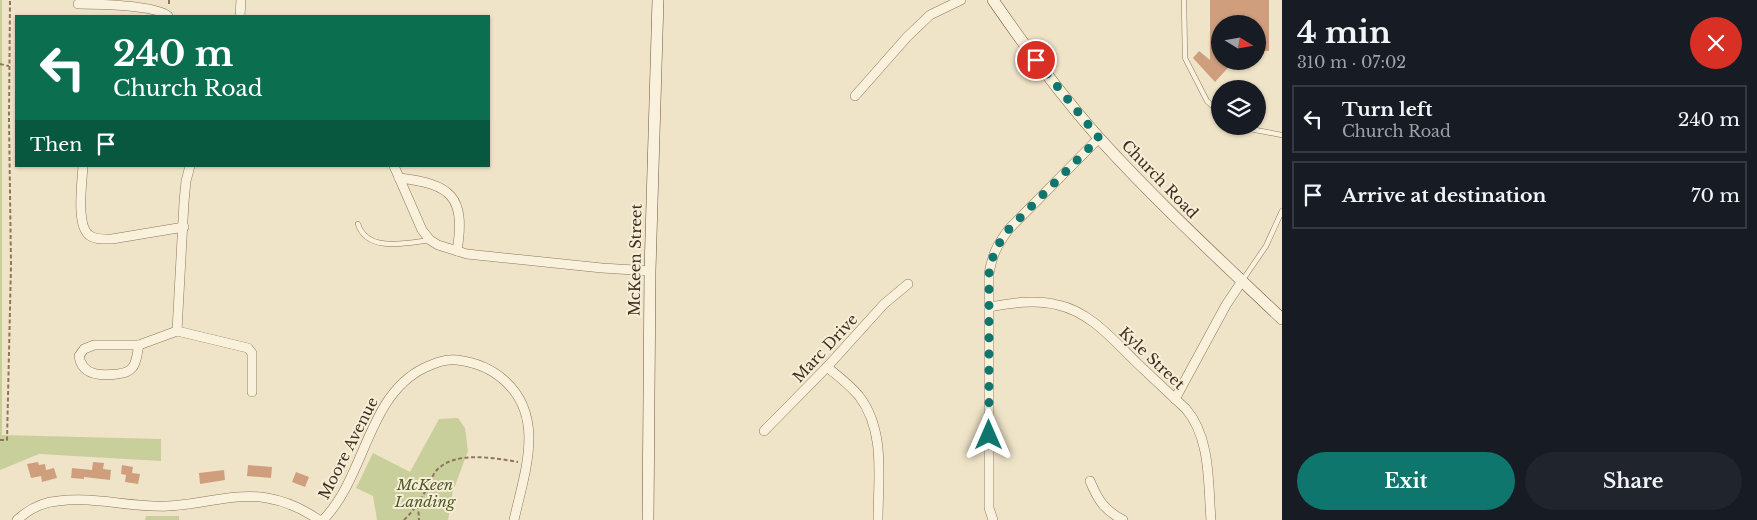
<!DOCTYPE html>
<html lang="en">
<head>
<meta charset="utf-8">
<style>
	:root { --surface:#171b24; --page:#20242c; --text:#f1f3f6; --muted:#9ea1a6; --line:#363941; --accent:#0f766e }
	body { margin:0; font-family:"Libre Baskerville",serif; background:var(--page); color:var(--text); height:100vh; display:flex; flex-direction:column; font-size:19px; white-space:nowrap }
	* { box-sizing:border-box; margin:0 }
	p { font-size:16px; color:var(--muted) }
	.icon { flex:none; width:28px; height:28px; fill:none; stroke:currentColor; stroke-width:2; stroke-linecap:round; stroke-linejoin:round }
	.map { position:relative; flex:1; overflow:hidden }
	.panel { display:flex; flex-direction:column; background:var(--surface); width:475px }
	.panel>* { flex:none }
	.guide { position:absolute; left:15px; top:15px; width:475px; height:152px; border-radius:0px; box-shadow:0 1px 4px #0004; background:#0b6e4f; color:#fff; overflow:hidden }
	.needle { width:32px; rotate:101deg }
	.controls { position:absolute; left:1211px; top:15px; display:grid; gap:10px }
	.controls a { display:grid; place-items:center; width:55px; height:55px; border-radius:50%; background:var(--surface); box-shadow:0 1px 4px #0004; font-size:25px }
	.pin { position:absolute; display:grid; place-items:center; width:42px; height:42px; color:#fff; margin:-21px; border:2px solid #fff; border-radius:50%; box-shadow:0 1px 5px #0007 }
	.me { position:absolute; width:55px; margin:-28px; rotate:0deg; stroke-linejoin:round; filter:drop-shadow(0 0 4px #0008) }
	.turn { display:flex; align-items:center; gap:18px; height:105px; padding:0 15px; font-size:22px }
	.turn .icon { width:65px; height:65px; stroke-width:2.5 }
	.turn b { display:block; font-size:35px; line-height:42px }
	.then { display:flex; align-items:center; height:48px; padding:0 15px; background:#0003; gap:10px; font-size:19px }
	.round { display:grid; place-items:center; flex:none; width:52px; height:52px; border-radius:26px; background:var(--page) }
	.headline { display:flex; align-items:center; justify-content:space-between; height:85px; padding:0 15px }
	h1 { font-size:30px; font-weight:700; line-height:38px }
	.cta { display:flex; gap:10px; margin-top:auto; padding:10px 15px }
	.cta a { flex:1; height:58px; border-radius:30px; background:var(--accent); color:#fff; font-size:20px; font-weight:700; line-height:58px; text-align:center }
	.cta a+a { background:var(--page); color:var(--text) }
	ul { padding:0; list-style:none }
	li { display:flex; align-items:center; gap:15px; height:68px; margin:0 10px 8px; padding:0 5px; border:2px solid var(--line); border-radius:0px }
	li div { flex:1 }
	li b { display:block; font-size:19px }
	li em { font-style:normal }
	main { display:flex; flex:1; min-height:0 }
	.map>svg:first-child { display:block }
</style>
</head>
<body>
<main>
<div class="map">
<svg width="1282" height="520" viewBox="0 0 1282 520">
	<rect width="100%" height="100%" fill="#f0e4c8"/>
	<!-- green -->
	<g fill="#c9cf9b">
		<polygon points="0,0 2,0 2,435 161,439 161,461 39,454 0,470"/>
		<polygon points="458,418 465,428 468,451 453,491 448,520 377,520 373,496 356,488 373,453 410,472 439,419"/>
		<polygon points="146,516 179,516 179,520 145,520"/>
	</g>
	<!-- building -->
	<g fill="#cf9f7d">
		<polygon points="1210,0 1269,0 1269,51 1258,51 1258,24 1220,24 1220,61 1234,61 1215,82 1193,58 1199,51 1210,60"/>
		<polygon points="38,462 39,465 45,464 46,470 54,468 57,478 42,482 41,476 31,478 27,464"/>
		<polygon points="93,462 104,463 103,469 111,470 110,480 84,477 84,479 71,478 72,468 92,470"/>
		<polygon points="122,465 133,467 132,473 140,474 138,484 125,482 126,475 121,474"/>
		<polygon points="248,465 272,467 271,478 247,476"/>
		<polygon points="224,470 225,480 200,484 199,473"/>
		<polygon points="296,472 309,477 305,487 292,482"/>
	</g>
	<g fill="none" stroke-linecap="round" stroke-linejoin="round">
		<!-- lane casing -->
		<g stroke="#8d765c" stroke-width="5.5">
			<g id="lane">
				<polyline points="1184,0 1185,58 1207,101 1220,113"/>
				<polyline points="1234,126 1282,135"/>
				<path d="M358,224C367,253 407,243 430,240"/>
				<polyline points="1242,281 1266,246 1282,211"/>
			</g>
		</g>
		<!-- street casing -->
		<g stroke="#8d765c" stroke-width="10">
			<g id="street">
				<path d="M78,4C96,4 156,5 168,16"/>
				<polyline points="240,16 241,0"/>
				<polyline points="855,96 907,37 930,15 961,0"/>
				<path d="M83,166C82,182 76,225 89,235C95,240 105,239 112,239L184,227"/>
				<polyline points="394,166 422,230 430,240 438,245 467,254 602,268 650,271"/>
				<path d="M399,178C451,184 466,196 457,251"/>
				<path d="M989,307C1012,303 1035,299 1058,305C1091,312 1115,342 1138,364C1154,379 1170,394 1186,409C1211,438 1208,484 1211,520"/>
				<polyline points="177,331 248,348 252,353 252,392"/>
				<path d="M94,345H139C137,353 137,363 132,368C128,373 123,373 117,374C102,376 82,376 79,356L84,349Z"/>
				<polyline points="139,345 177,331 184,202 186,181 190,166"/>
				<path d="M827,367C838,376 850,385 859,396C886,431 878,479 878,520"/>
				<polyline points="1175,399 1226,305 1242,281"/>
				<polyline points="764,431 827,367 884,304 908,284"/>
				<path d="M1090,481C1098,500 1104,510 1123,520"/>
				<path d="M17,520C28,510 43,502 58,501C95,496 131,508 168,506C200,505 236,492 267,498C286,501 303,509 319,520"/>
				<path d="M323,520C366,476 367,396 424,368C435,363 444,359 457,360C474,362 492,369 505,381C546,418 524,474 514,520"/>
				<path d="M993,520L989,508V274C992,255 997,245 1009,229L1099,138"/>
			</g>
		</g>
		<!-- secondary casing -->
		<g stroke="#6f573f" stroke-width="12">
			<g id="secondary">
				<path d="M993,0C1026,48 1061,95 1099,138C1157,202 1220,260 1282,319"/>
				<polyline points="648,520 650,271 658,0"/>
			</g>
		</g>
		<!-- path -->
		<g stroke="#8d765c" stroke-width="2" stroke-dasharray="4 2.5" stroke-linecap="butt">
			<polyline points="169,0 169,6"/>
			<polyline points="0,64 9,66"/>
			<polyline points="0,440 7,440 11,265 9,119 10,0"/>
			<polyline points="418,505 419,520"/>
			<path d="M404,520C414,510 421,500 427,488C430,483 432,476 436,471C454,450 495,458 518,462"/>
		</g>
		<!-- lane -->
		<use href="#lane" stroke="#faf1dc" stroke-width="4.5"/>
		<!-- street -->
		<use href="#street" stroke="#faf1dc" stroke-width="9"/>
		<!-- secondary -->
		<use href="#secondary" stroke="#faf1dc" stroke-width="11"/>
	</g>
	<g fill="none" stroke-linecap="round" stroke-linejoin="round">
		<!-- route -->
		<path stroke="#0f766e" stroke-width="9" stroke-dasharray="0 16.2" d="M989,435V274C992,255 997,245 1009,229L1099,138L1036,60"/>
	</g>
	<g text-anchor="middle" dominant-baseline="central" stroke-width="4" stroke-linejoin="round" paint-order="stroke">
		<!-- street labels -->
		<g font-size="15" fill="#3d2e20" stroke="#f7eed8">
			<text transform="translate(1160 179) rotate(46)">Church Road</text>
			<text transform="translate(635 260) rotate(-89)">McKeen Street</text>
			<text transform="translate(825 348) rotate(-47)">Marc Drive</text>
			<text transform="translate(1152 358) rotate(43)">Kyle Street</text>
			<text transform="translate(348 448) rotate(-63)">Moore Avenue</text>
		</g>
		<!-- park labels -->
		<g font-size="15" font-style="italic" fill="#4d5a26" stroke="#f7eed8">
			<text x="425" y="484">McKeen<tspan x="425" dy="17">Landing</tspan></text>
		</g>
	</g>
</svg>
<div class="controls">
<a><svg class="needle" viewBox="-14 -14 28 28"><path d="M0-13l5 13h-10z" fill="#e53935"/><path d="M0 13l5-13h-10z" fill="#9ea1a6"/></svg></a>
<a><svg class="icon" aria-label="layers" viewBox="0 0 24 24"><path d="M12 4l9 5-9 5-9-5zM3 14l9 5 9-5"/></svg></a>
</div>
<div class="pin" style="left:1036px;top:60px;background:#d93025"><svg class="icon" aria-label="arrive" viewBox="0 0 24 24"><path d="M6 21V4h12l-3 4 3 4H6"/></svg></div>
<svg class="me" style="left:989px;top:435px" viewBox="-20 -20 40 40"><path d="M0-17L14 15 0 8-14 15z" fill="#0f766e" stroke="#fff" stroke-width="4"/></svg>
<div class="guide">
<div class="turn"><svg class="icon" aria-label="left" viewBox="0 0 24 24"><path d="M17 20v-9H6M10 6l-5 5 5 5"/></svg><div><b>240 m</b>Church Road</div></div>
<div class="then">Then<svg class="icon" aria-label="arrive" viewBox="0 0 24 24"><path d="M6 21V4h12l-3 4 3 4H6"/></svg></div>
</div>
</div>
<section class="panel">
<div class="headline"><div><h1>4 min</h1><p>310 m · 07:02</p></div><a class="round" style="background:#d93025;color:#fff"><svg class="icon" aria-label="close" viewBox="0 0 24 24"><path d="M6 6l12 12M18 6L6 18"/></svg></a></div>
<ul>
<li><svg class="icon" aria-label="left" viewBox="0 0 24 24"><path d="M17 20v-9H6M10 6l-5 5 5 5"/></svg><div><b>Turn left</b><p>Church Road</p></div><em>240 m</em></li>
<li><svg class="icon" aria-label="arrive" viewBox="0 0 24 24"><path d="M6 21V4h12l-3 4 3 4H6"/></svg><div><b>Arrive at destination</b></div><em>70 m</em></li>
</ul>
<div class="cta"><a>Exit</a><a>Share</a></div>
</section>
</main>
</body>
</html>
